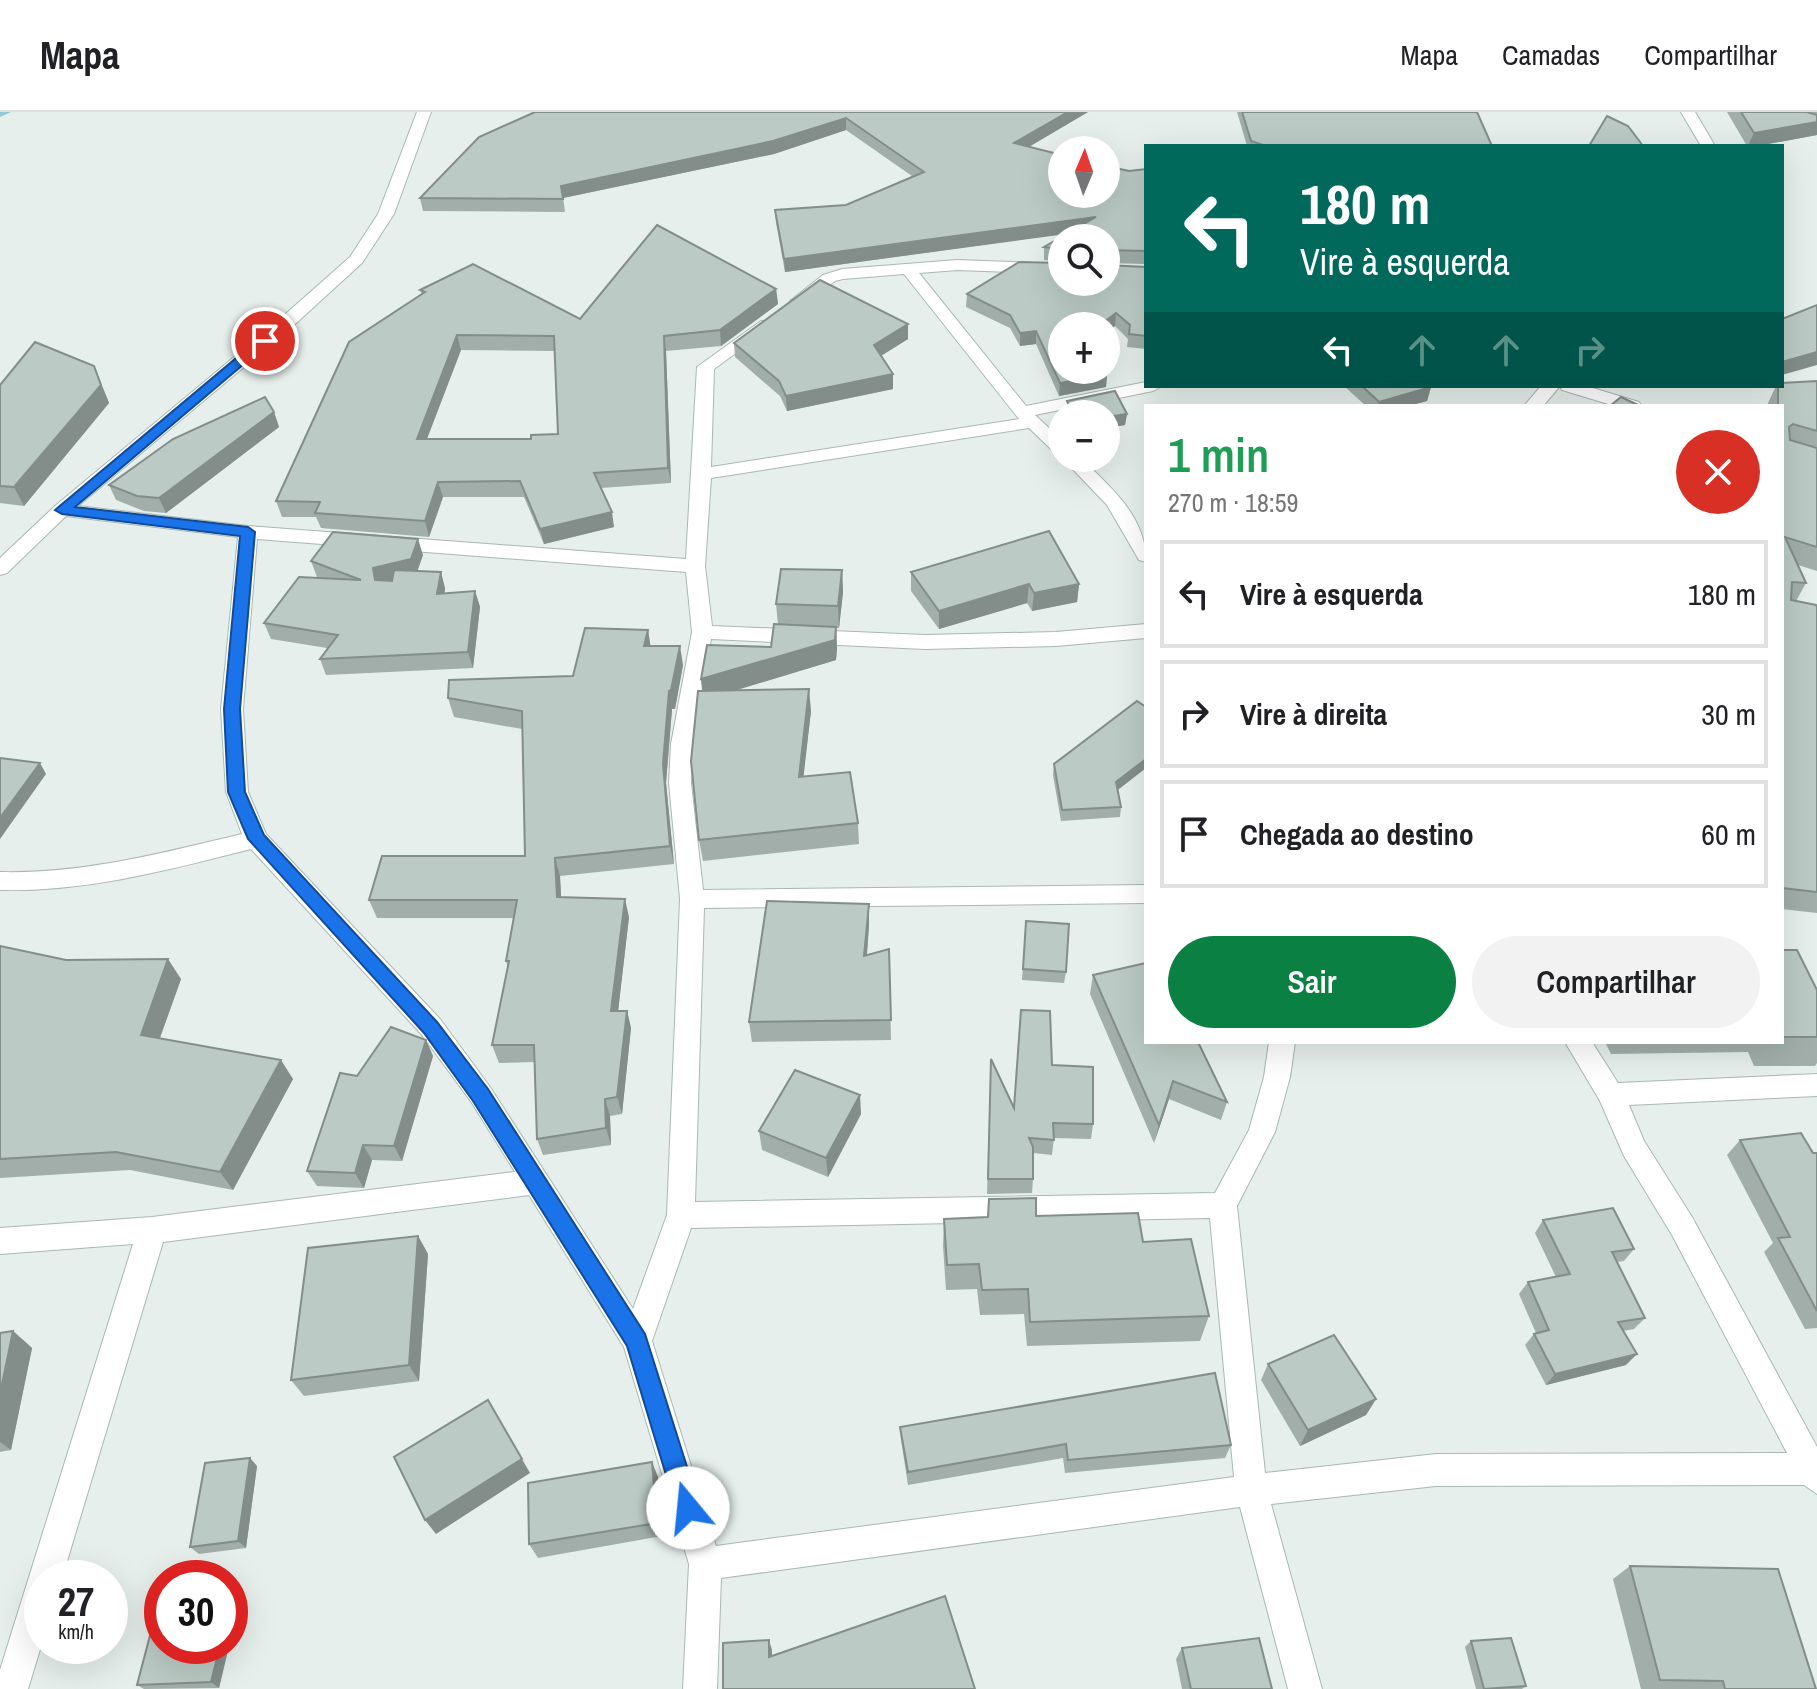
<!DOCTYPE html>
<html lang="pt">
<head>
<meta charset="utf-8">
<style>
	:root { --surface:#fff; --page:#f2f2f2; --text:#202124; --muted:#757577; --line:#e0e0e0; --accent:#0b8043 }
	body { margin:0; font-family:"Archivo Narrow",sans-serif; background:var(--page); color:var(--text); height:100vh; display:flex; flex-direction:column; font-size:30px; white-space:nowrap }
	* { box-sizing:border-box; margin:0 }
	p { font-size:26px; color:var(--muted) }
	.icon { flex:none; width:44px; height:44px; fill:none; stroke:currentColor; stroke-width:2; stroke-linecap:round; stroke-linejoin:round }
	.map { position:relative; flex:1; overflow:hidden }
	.details { position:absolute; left:1144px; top:292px; width:640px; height:640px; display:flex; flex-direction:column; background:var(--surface); border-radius:0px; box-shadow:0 8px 32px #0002 }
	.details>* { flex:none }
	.hud { position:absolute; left:1144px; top:32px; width:640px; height:244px; border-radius:0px; box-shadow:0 8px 32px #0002; background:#00695c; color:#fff; overflow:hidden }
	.needle { width:52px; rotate:2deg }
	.fabs { position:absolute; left:1048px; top:24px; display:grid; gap:16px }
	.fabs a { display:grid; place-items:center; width:72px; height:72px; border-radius:50%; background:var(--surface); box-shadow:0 8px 32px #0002; font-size:40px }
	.speed { position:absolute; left:24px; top:1448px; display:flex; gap:16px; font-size:40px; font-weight:700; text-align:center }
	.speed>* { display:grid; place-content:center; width:104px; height:104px; border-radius:50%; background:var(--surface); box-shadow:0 8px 32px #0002; line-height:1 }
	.speed small { font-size:20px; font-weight:400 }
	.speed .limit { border:12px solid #d22; background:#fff; color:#111 }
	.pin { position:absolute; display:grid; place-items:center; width:68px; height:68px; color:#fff; margin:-34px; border:4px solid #fff; border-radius:50%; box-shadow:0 2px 8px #0007 }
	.me { position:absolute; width:88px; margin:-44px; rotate:343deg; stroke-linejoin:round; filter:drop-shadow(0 0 6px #0008) }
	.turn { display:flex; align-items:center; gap:28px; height:168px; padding:0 24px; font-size:36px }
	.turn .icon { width:104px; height:104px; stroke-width:2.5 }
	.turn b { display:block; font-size:56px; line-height:68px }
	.lanes { display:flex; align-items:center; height:76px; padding:0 24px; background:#0003; justify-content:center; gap:40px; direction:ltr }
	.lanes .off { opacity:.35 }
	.round { display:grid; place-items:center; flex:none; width:84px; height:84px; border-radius:42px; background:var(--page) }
	.overview { display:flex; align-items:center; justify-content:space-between; height:136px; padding:0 24px }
	h1 { font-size:48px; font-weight:600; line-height:60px; color:#1e9e55 }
	.action { display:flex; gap:16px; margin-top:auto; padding:16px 24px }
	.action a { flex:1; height:92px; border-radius:48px; background:var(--accent); color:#fff; font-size:32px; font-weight:600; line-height:92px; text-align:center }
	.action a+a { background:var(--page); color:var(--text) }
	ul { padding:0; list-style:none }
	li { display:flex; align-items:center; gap:24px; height:108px; margin:0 16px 12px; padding:0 8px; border:4px solid var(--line); border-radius:0px }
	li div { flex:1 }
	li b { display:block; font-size:30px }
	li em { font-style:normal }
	header { display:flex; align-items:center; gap:48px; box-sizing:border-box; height:112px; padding:0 40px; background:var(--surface); border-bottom:2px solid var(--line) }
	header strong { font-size:38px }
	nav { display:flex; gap:44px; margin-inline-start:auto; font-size:28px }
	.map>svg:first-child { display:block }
</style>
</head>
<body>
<header>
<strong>Mapa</strong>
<nav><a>Mapa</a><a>Camadas</a><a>Compartilhar</a></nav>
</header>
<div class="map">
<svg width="1817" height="1577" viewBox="0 0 1817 1577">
	<rect width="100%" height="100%" fill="#e6efeb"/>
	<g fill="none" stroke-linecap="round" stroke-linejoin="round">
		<!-- stream -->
		<polygon fill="#8ec9d4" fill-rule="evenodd" points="0,0 11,0 0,5"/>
		<!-- minor casing -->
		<g stroke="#a8b8b2" stroke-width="2">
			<g id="minor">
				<path d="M417,0H431L394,102L362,151L293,214L78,394L248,414L686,447L697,255L761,209L767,210L769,214L767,218L714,257L711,355L1019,307L904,162L843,167L835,169L804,192L798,194L790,189L823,163L842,157L957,148L1062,152V162L957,158L919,161L1026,294L1146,270V274H1162L1153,279L1035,303L1062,328V343L1056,342L1029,316L711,366L705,454L712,514L925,523L1056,520L1146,512V526L1056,534L925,537L711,527L693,632L691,671L703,778L1146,773V791L704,796L695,1090L1215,1081L1249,1018L1264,965L1269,930H1295L1290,965L1275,1020L1237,1094L1265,1361L1436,1342L1787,1341L1672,1123L1624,1044L1600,989L1565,930H1592L1618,971L1817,962V984L1629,993L1644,1029L1692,1105L1817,1335V1382L1804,1373L1436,1374L1271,1392L1322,1577H1288L1240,1395L721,1466L717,1577H683L689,1452L624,1235L529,1083L163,1130L62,1466H42V1531L28,1577H0V1558L133,1132L0,1142V1116L152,1105L515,1060L472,991L422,923L251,737C168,758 87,780 0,778V760C84,762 162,741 242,722L226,680L221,597L238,425L66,404L7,461L0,463V446L55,394L281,206L350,145L378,102ZM257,427L686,460L692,520L671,632L669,671L680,787L667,1103L633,1197L490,975L440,907L266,722L248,680L243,597ZM1210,1106L1234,1365L716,1434L652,1229L691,1116Z"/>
				<polygon points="1681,0 1695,0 1715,34 1701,34"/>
				<polygon points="1541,274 1586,274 1639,290 1642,294 1615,294 1562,278 1560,274 1543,294 1524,294"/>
				<path d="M1062,346H1081C1112,377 1146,404 1146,450L1139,448L1107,393Z"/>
			</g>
		</g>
		<!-- minor -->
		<use href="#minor" fill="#fff" fill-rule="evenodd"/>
	</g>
	<!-- wall -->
	<g fill="#a1aea9" fill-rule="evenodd">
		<polygon points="535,0 1088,0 1029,35 1129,59 1146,57 1146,152 1106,151 1106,126 1062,126 1062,150 1044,148 1044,135 1069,121 785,160 776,111 775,98 846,93 912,64 846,18 774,42 563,86 565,100 423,99 420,86"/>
		<polygon points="1237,0 1477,0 1492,34 1247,34"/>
		<polygon points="1727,0 1817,0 1817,23 1757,34 1747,34"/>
		<polygon points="1146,155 1146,237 1127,235 1128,227 1115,214 1106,221 1106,214 1062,214 1107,262 1106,275 1059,284 1036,232 1020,234 1010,216 966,195 967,182"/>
		<path d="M776,177L778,192L721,234L666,239L671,371L601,376L614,415L544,432L524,385H443L429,425L321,416L316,405H282L276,389L422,183L420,178L580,207ZM461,238L555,239L558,322L531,327H427Z"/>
		<polygon points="908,227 881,244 893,262 893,277 787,299 780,284 735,245 734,231"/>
		<polygon points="94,254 109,291 24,394 0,391 0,273"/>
		<polygon points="1817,269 1817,459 1798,453 1806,471 1796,489 1817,495 1817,801 1782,797 1782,294 1768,294 1768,291 1776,274"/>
		<polygon points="1344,274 1430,274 1431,275 1427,289 1408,294 1366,294"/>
		<polygon points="1115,279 1127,302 1125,313 1106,316 1106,302 1067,302 1067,289"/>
		<polygon points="274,300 279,315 166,401 144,399 116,388 109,373"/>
		<polygon points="423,443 417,459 445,476 445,481 475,479 480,495 473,556 326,563 320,547 327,536 271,527 264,511 320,466 317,465 311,449"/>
		<polygon points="842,458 843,480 839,516 836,516 837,536 836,548 735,578 811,599 803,665 858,711 859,732 703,749 699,728 702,579 701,567 771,535 778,513 776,492"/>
		<polygon points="911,460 1079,472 1077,490 1032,499 1027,491 939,517 911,479"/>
		<polygon points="648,518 650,534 683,553 675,597 672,597 666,671 674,752 560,764 561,785 629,805 618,899 627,899 631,916 622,1002 610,1004 611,1033 543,1043 537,1027 535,950 499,951 492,933 508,855 506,849 513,806 377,806 369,788 525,744 522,617 454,605 448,586 573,564"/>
		<polygon points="1054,652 1118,679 1121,695 1120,705 1061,709 1053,663"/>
		<polygon points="1026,809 1066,860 1064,871 1022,868"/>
		<polygon points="869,813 867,844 889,837 891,928 752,930 749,910"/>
		<polygon points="0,834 66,848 181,867 160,926 293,967 233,1078 130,1058 0,1066"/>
		<polygon points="1782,838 1817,878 1817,951 1815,954 1754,954 1748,940 1611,942 1605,930 1782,930"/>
		<polygon points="1093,863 1227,990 1221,1008 1169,987 1154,1031 1090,882"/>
		<polygon points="426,928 433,944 402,1049 372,1048 364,1076 317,1074 307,1059 357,964"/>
		<polygon points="991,947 1014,995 1052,953 1093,1012 1091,1027 1054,1026 1052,1043 1033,1041 1033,1067 1032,1081 987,1082"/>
		<polygon points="861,1002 828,1065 762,1038 759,1019"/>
		<polygon points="1740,1028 1813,1041 1817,1041 1817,1216 1805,1217 1764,1140 1773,1131 1727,1043"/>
		<polygon points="989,1087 1036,1104 1143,1130 1209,1204 1200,1229 1027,1234 1024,1202 980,1203 977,1177 946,1178 943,1134 944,1107 987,1106"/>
		<polygon points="1543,1108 1634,1137 1624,1149 1617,1150 1645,1206 1634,1217 1623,1219 1626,1253 1546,1273 1525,1233 1534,1222 1536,1221 1519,1182 1528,1170 1556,1165 1535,1121"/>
		<polygon points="418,1124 428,1142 419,1269 304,1284 291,1268"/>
		<polygon points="13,1219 32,1236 11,1338 0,1340 0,1221"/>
		<polygon points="1268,1252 1376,1287 1366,1303 1300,1334 1261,1268"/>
		<polygon points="900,1315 1231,1333 1225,1346 1065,1361 1063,1346 908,1373 901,1328"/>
		<polygon points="257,1354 246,1436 199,1442 190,1435"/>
		<polygon points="658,1365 662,1424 538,1446 529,1432"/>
		<polygon points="1630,1454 1816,1577 1641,1577 1613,1467"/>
		<polygon points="1471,1529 1526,1574 1522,1577 1476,1577 1465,1535"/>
		<polygon points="162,1534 229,1534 219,1576 144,1577 137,1573"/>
		<polygon points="1182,1536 1272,1577 1182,1577 1176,1547"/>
	</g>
	<!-- shaded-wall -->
	<g fill="#838d89">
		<polygon points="1068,0 1088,0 1013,44 1014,31"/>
		<polygon points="846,6 846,18 774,42 563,86 565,100 561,74"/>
		<polygon points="1817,10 1817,23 1757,34 1748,34 1754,21"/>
		<polygon points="1096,105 1095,118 785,160 784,147"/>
		<polygon points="776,177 778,192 721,234 720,218"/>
		<polygon points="1116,201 1115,214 1106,221 1106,214 1099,214"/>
		<polygon points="908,212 908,227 874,248 874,233"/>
		<polygon points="1036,219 1036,232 1020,234 1020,221"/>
		<polygon points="457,223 461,238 421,342 417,327"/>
		<polygon points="664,224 666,239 671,371 668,356"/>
		<polygon points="1817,240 1817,253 1782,263 1782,250"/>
		<polygon points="94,254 109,291 24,394 14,375"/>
		<polygon points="893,262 893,277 787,299 786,284"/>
		<polygon points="1107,262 1106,275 1059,284 1060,271"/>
		<polygon points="1431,275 1427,289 1408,294 1378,294 1379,290"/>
		<polygon points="274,300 279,315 166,401 159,386"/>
		<polygon points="1127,302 1125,313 1106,316 1106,305"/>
		<polygon points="438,370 443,385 429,425 425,409"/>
		<polygon points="612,400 614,415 544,432 540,417"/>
		<polygon points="418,427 423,443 416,463 379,472 375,468 373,456"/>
		<polygon points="842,458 843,480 839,516 838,494"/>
		<polygon points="441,460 445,476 441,498 437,482"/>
		<polygon points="1029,472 1027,491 939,517 939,499"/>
		<polygon points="1079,472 1077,490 1032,499 1034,481"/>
		<polygon points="475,479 480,495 473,556 468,540"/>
		<polygon points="836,515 837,536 836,548 704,588 701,567"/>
		<polygon points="648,518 651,537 644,534"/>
		<polygon points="680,534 683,553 675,597 672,597 666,671 674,752 670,734 663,652 669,579"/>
		<polygon points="809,577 811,599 801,687 799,665"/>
		<polygon points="1146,647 1146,656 1114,681 1116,670"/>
		<polygon points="40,651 46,662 0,727 0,706"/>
		<polygon points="555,746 560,764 562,803 557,785"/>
		<polygon points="625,787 629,805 616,917 611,899"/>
		<polygon points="869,792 869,813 865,865 864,844"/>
		<polygon points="168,847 181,867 154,942 141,923"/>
		<polygon points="627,899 631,916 622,1002 617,985"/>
		<polygon points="426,928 433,944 402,1049 394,1034"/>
		<polygon points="281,948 293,967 233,1078 220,1060"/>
		<polygon points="1173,969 1169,987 1154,1031 1159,1013"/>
		<polygon points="860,983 861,1002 828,1065 826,1046"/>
		<polygon points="605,987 610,1004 611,1033 606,1016"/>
		<polygon points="363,1033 372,1048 364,1076 355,1061"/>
		<polygon points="418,1124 428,1142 419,1269 409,1253"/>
		<polygon points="13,1219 32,1236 11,1338 0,1330 0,1282"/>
		<polygon points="1637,1242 1626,1253 1546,1273 1555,1262"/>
		<polygon points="1376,1287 1366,1303 1300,1334 1308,1318"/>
		<polygon points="488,1288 530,1361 436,1422 425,1408"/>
		<polygon points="250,1346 257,1354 246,1436 238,1429"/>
		<polygon points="652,1350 658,1365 662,1424 657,1411"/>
		<polygon points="230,1513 234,1515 230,1531"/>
		<polygon points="769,1528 772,1538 772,1555 769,1545"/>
		<polygon points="220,1534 229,1534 219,1576 211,1570"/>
	</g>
	<!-- building -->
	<g fill="#bbcac4" stroke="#838d89" stroke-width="2" fill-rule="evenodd">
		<polygon points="535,0 1068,0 1014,31 1062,43 1062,82 1106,82 1106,54 1129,59 1146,57 1146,139 1107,138 1106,139 1106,126 1062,126 1062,137 1044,135 1096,105 784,147 775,98 846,93 924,60 846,6 773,29 561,74 563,87 420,86 479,25"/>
		<polygon points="1242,0 1477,0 1492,34 1266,34 1251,29"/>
		<polygon points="1741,0 1807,0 1817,3 1817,10 1754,21"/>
		<polygon points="1607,4 1628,14 1643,34 1589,34"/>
		<path d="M657,113L776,177L720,218L664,224L668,356L594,361L612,400L540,417L520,369L438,370L425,409L315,401L320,390L276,389L349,230L425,180L420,178L473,152L580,207ZM457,223L554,224L558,322L531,323V327H417Z"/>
		<polygon points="1019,150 1062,151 1062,170 1106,170 1106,153 1146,155 1146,224 1129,222 1130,213 1116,201 1099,214 1062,214 1062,258 1105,258 1107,262 1060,271 1036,219 1020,221 1010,203 967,182"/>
		<polygon points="820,168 908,212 874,233 893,262 786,284 779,269 734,231"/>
		<polygon points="1817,193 1817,240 1782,250 1782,207"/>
		<polygon points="35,230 94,254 101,273 14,375 0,374 0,273"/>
		<polygon points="1817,269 1817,319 1793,312 1789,315 1790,328 1817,336 1817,435 1785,425 1806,471 1792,470 1791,488 1816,493 1817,495 1817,780 1782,776 1782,294 1778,294 1778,274 1782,274 1782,271"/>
		<polygon points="1362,274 1430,274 1431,275 1379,290"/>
		<polygon points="1115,279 1127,302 1106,305 1106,302 1073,302 1067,289"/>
		<polygon points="265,285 274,300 159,386 137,384 109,373 173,327"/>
		<polygon points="1621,285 1640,294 1610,294"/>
		<polygon points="1049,419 1079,472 1034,481 1029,472 939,499 911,460"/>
		<polygon points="333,420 418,427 411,447 373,456 375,468 392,469 394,458 441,460 437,482 475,479 468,540 320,547 338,523 264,511 299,465 361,468 311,449"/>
		<polygon points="781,457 842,458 838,494 776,492"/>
		<polygon points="774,512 836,515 835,528 701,567 707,533 771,535"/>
		<polygon points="585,516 648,518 644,534 680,534 671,578 669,579 663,652 670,734 555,746 557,785 625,787 611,899 627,899 617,985 605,987 606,1016 537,1027 534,933 492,933 509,849 506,849 517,788 369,788 382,744 525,744 522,599 448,586 449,568 573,564"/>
		<polygon points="809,577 799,665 850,660 858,711 699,728 691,649 698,579"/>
		<polygon points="1137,589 1146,595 1146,647 1116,670 1121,695 1062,698 1054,652"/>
		<polygon points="0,646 40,651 0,706"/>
		<polygon points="767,789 869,792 864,844 889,837 891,908 749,910"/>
		<polygon points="1026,809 1069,812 1066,860 1023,857"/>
		<polygon points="0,834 66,848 168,847 141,923 281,948 220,1060 116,1040 0,1047"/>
		<polygon points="1782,838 1797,838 1817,878 1817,925 1782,925"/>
		<polygon points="1146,851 1146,930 1198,930 1227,990 1173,969 1159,1013 1093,863"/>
		<polygon points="1021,898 1050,899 1052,953 1093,955 1093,1012 1053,1011 1054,1028 1029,1026 1033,1035 1033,1067 988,1067 991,947 1014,996"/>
		<polygon points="391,915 426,928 394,1034 363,1033 355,1061 307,1059 340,961 357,964"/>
		<polygon points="795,958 860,983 826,1046 759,1019"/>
		<polygon points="1801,1021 1813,1041 1817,1041 1817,1199 1778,1126 1790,1125 1740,1028"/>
		<polygon points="1036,1086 1036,1104 1138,1101 1143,1130 1191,1127 1209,1204 1030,1210 1028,1177 982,1178 979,1152 947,1153 944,1107 988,1105 989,1087"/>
		<polygon points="1613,1096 1634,1137 1612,1140 1645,1206 1618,1210 1637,1242 1555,1262 1534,1222 1549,1218 1528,1170 1570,1162 1543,1108"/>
		<polygon points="418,1124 409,1253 291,1268 308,1136"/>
		<polygon points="13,1219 0,1282 0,1221"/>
		<polygon points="1334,1223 1376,1287 1308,1318 1268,1252"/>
		<polygon points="1215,1261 1231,1333 1068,1348 1066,1332 908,1360 900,1315"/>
		<polygon points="488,1288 522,1347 425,1408 394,1345"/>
		<polygon points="250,1346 238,1429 190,1435 205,1351"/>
		<polygon points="652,1350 657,1411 529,1432 528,1371"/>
		<polygon points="1630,1454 1778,1457 1816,1577 1725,1577 1723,1569 1660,1568"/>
		<polygon points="945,1484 975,1577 723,1577 723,1531 769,1528 769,1545"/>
		<polygon points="153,1512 162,1512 162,1534 220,1534 211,1570 137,1573"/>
		<polygon points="1259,1526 1272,1577 1191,1577 1182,1536"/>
		<polygon points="1511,1526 1526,1574 1484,1577 1471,1529"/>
	</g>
	<!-- route -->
	<polygon fill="#1a73e8" stroke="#114b97" stroke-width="2" points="260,226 271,229 75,395 248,415 255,420 240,597 245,680 264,723 437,910 488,977 645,1222 700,1396 697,1405 688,1408 679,1405 676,1396 627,1234 473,989 424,921 248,727 228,680 224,597 240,424 62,402 55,398"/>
</svg>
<div class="fabs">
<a><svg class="needle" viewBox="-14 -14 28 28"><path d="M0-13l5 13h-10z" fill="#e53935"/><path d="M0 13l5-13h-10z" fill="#757577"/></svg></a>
<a><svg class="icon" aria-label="search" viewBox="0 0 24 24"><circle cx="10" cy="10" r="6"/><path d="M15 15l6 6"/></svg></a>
<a>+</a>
<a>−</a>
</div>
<div class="speed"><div>27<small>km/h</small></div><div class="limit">30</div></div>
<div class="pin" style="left:265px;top:229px;background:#d93025"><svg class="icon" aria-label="arrive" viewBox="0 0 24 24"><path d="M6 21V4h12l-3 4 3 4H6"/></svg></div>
<svg class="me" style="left:688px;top:1396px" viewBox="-20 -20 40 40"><circle r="19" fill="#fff"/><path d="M0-13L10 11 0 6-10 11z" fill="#1a73e8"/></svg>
<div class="hud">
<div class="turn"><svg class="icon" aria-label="left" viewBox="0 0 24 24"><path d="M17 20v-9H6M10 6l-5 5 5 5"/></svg><div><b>180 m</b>Vire à esquerda</div></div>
<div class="lanes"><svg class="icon" aria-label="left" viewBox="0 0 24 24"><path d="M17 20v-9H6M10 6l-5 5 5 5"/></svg><svg class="icon off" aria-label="ahead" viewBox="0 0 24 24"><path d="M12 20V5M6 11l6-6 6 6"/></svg><svg class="icon off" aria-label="ahead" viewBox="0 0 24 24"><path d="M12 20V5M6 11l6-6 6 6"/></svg><svg class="icon off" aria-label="right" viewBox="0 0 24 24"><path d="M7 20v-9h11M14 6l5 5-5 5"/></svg></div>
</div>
<section class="details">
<div class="overview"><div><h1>1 min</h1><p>270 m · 18:59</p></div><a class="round" style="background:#d93025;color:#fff"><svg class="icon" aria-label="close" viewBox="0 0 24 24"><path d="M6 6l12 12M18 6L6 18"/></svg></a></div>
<ul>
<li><svg class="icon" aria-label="left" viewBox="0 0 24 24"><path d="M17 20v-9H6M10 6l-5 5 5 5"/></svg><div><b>Vire à esquerda</b></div><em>180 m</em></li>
<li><svg class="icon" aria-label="right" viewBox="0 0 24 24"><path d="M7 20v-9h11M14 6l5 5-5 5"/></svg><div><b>Vire à direita</b></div><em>30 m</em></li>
<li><svg class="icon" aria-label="arrive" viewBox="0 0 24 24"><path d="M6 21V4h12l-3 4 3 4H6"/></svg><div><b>Chegada ao destino</b></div><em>60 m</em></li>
</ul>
<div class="action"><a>Sair</a><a>Compartilhar</a></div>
</section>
</div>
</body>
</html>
